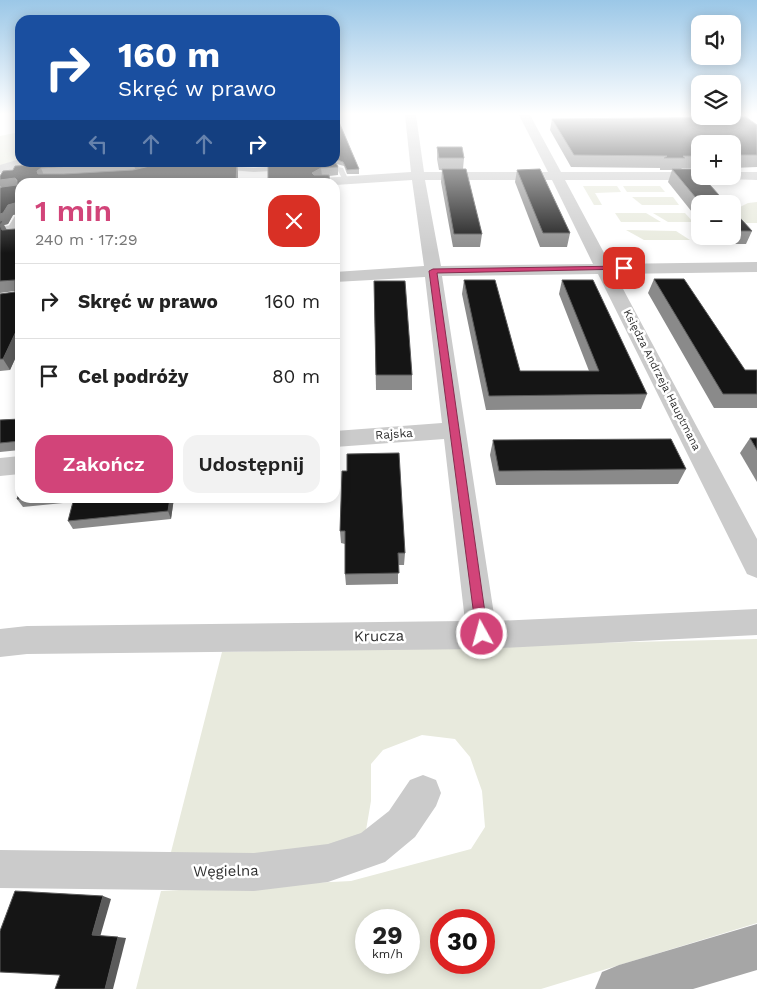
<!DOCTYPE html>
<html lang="pl">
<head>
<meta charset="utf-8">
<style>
	:root { --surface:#fff; --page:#f2f2f2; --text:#222; --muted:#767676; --line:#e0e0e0; --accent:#d24479 }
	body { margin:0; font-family:"Work Sans",sans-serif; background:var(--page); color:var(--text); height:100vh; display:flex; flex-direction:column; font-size:19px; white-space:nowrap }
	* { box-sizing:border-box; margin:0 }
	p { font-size:16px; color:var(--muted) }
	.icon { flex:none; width:28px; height:28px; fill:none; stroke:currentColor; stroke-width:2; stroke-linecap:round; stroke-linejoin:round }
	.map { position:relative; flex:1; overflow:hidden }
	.details { position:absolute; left:15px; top:178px; width:325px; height:325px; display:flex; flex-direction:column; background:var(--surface); border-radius:15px; box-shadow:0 2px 12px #0003 }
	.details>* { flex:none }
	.guide { position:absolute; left:15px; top:15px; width:325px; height:152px; border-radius:15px; box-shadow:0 2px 12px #0003; background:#1a4fa0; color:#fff; overflow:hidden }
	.buttons { position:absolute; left:691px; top:15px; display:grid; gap:10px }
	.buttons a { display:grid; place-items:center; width:50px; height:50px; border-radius:10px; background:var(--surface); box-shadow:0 2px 12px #0003; font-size:25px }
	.speed { position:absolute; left:355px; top:909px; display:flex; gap:10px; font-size:25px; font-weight:700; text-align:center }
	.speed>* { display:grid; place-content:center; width:65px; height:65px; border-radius:50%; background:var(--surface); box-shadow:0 2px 12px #0003; line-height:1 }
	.speed small { font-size:12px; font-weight:400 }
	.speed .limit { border:8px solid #d22; background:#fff; color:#111 }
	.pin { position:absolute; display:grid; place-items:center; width:42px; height:42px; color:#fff; margin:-21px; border-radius:10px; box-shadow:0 2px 8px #0006 }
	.me { position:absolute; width:55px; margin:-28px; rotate:353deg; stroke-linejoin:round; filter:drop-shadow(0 0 4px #0008) }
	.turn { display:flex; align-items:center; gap:18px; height:105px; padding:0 20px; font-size:22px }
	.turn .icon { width:65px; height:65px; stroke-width:2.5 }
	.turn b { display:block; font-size:35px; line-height:42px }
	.lanes { display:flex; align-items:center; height:48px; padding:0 20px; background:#0003; justify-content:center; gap:25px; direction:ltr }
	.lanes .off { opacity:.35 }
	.round { display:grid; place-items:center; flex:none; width:52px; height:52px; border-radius:15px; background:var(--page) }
	.summary { display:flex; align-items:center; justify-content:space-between; height:85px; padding:0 20px }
	h1 { font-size:30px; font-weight:600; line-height:38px; color:var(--accent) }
	.primary-button { display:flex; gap:10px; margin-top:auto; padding:10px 20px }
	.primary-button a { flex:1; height:58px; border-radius:15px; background:var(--accent); color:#fff; font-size:20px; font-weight:600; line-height:58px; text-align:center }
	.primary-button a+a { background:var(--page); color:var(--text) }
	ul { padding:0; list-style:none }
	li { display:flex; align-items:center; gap:15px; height:75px; padding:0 20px; border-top:1px solid var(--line) }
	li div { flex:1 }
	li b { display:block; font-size:19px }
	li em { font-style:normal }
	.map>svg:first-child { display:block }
</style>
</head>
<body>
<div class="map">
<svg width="757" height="989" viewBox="0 0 757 989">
	<rect width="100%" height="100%" fill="#fff"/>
	<!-- green -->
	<g fill="#e8eadd" fill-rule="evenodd">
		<polygon points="20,132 20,161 0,166 0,136"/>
		<polygon points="583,186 617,186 621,192 595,193 602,205 594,205"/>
		<polygon points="623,186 660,186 665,192 627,192"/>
		<polygon points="632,197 673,197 679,205 642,205"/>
		<polygon points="757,202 757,223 744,223 739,218 741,216 739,213 740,207 748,203"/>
		<polygon points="615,213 646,213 661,222 621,222"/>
		<polygon points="653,213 685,213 693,222 668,222"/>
		<polygon points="626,230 676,231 690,240 644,240"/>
		<path d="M757,639V923L541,989H136L161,891L351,881L471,849L485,827L482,791L470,757L455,739L422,735L383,750L371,764V801L366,830L355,841L317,854L170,856L222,652ZM366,920H409V962H366ZM441,920H484V962H441Z"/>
	</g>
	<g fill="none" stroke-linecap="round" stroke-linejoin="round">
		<!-- service -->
		<g fill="#cbcbcb" fill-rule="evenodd">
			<polygon points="322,164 343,168 349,181 344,182 338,171 320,167 319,166"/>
			<polygon points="222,166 254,168 285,166 288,168 285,170 254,172 220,169 220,167"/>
			<polygon points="19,225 20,227 16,234 20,234 20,238 8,239 7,237 11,230 0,230 0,226"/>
		</g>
		<!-- minor -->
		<g fill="#cbcbcb" fill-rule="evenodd">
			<path d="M405,115H416L424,172H548L519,115H530L561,172H700V176H717L710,180H565L610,264L757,262V272L615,274L757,539V578L747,574L598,274L442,276L495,621L757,609V635L482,649L27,654L0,657V629L27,626L465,621L444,439L335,447V431L442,423L425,277L335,282V272L424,266L412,180L335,185V182H315L322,178L411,172ZM425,180H552L593,264L441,266Z"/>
			<polygon points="20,159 20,162 28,162 27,165 0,173 0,165"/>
			<polygon points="732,172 757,172 757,180 727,179 725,176 732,176"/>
			<polygon points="20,215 20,231 11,230 8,227 15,216"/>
			<polygon points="20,456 20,474 0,476 0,458"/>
			<polygon points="423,775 436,780 441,793 436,806 415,837 385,862 328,882 254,891 0,888 0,850 254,853 328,844 361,833 389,811 410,780"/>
		</g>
		<!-- primary -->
		<polygon fill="#a6a6a6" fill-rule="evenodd" points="757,924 757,970 693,989 595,989 602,972 619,965"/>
	</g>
	<!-- wall -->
	<g fill="#8a8a8a" fill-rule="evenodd">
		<polygon points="552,119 757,125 757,167 732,168 732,144 700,144 700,168 682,168 681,169 727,204 700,204 700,222 668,182 672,170 660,170 660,168 571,167 550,130"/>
		<polygon points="335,122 359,169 359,174 347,174 344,166 337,164 338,167 338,175 329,176 330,182 269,165 268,162 335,162"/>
		<polygon points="437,147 464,158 463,169 482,234 480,247 453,247 441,182 442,170 439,170 437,159"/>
		<path d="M55,162H239V165H237L238,173L20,182V348L10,370L0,371V294L15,292V291L0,293V188L1,187L0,186V176L13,170L55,164ZM17,214V227L15,229L7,230L4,225L8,224L13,215Z"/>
		<polygon points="517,170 570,233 567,247 540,247 515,182"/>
		<polygon points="732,209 752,231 746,244 718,244 711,236 732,236"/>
		<polygon points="654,279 745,370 757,370 757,408 714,408 648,293"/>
		<polygon points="464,280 520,371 589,371 559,294 562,280 647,394 641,409 486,410 462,294"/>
		<polygon points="374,281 412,375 412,390 376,390"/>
		<polygon points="20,419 20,450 0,452 0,420"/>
		<polygon points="750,438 757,438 757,482 740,453"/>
		<polygon points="493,440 686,469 678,484 496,485 490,455"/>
		<polygon points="342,471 405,553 404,565 398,565 398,584 346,585 345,574 345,544 341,543 340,531"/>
		<polygon points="20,498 174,498 171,519 73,529 68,521 73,502 23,507 17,499"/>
	</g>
	<!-- shaded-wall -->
	<g fill="#5b5b5b">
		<polygon points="133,162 159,162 160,166 136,172"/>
		<polygon points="237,163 238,173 238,182 236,182"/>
		<polygon points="41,168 45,178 38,174 37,171"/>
		<polygon points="321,168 322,176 313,182 312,173"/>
		<polygon points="15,178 20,188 2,190 0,186 0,180"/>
		<polygon points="15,203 20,213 13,215 8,224 4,225 8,232 7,241 0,226 0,214 8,205"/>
		<polygon points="20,323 20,348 10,370 3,359"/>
		<polygon points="170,498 174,498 171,519 168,511"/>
		<polygon points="103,896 111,899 100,937 92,935"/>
		<polygon points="118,937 126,938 113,989 105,989"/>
	</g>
	<!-- building -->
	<g fill="#151515" stroke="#5b5b5b">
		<polygon points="746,117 757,125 757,155 732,155 732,144 700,144 700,156 683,156 685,158 664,158 667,156 574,155 552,119"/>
		<polygon points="335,122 339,122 359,169 347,170 343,162 335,159"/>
		<polygon points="437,147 462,147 464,158 439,158"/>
		<polygon points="55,162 131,162 41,168 37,171 38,174 64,174 133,170 158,164 189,162 233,162 237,163 236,182 20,182 20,323 3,359 0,359 0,294 15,292 15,280 0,281 0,221 3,221 0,225 2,230 15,229 17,227 17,205 15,203 8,205 3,213 0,214 0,188 2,187 17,185 17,180 15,178 0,180 0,176 3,171 13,170 15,166 55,164"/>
		<polygon points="313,162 333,162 336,163 338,167 321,168 312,173 314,175 329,175 330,182 268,182 268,165"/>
		<polygon points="442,169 466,169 482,234 454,234"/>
		<polygon points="540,169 570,233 543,233 517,170"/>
		<polygon points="672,169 696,169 700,174 700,176 702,176 727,204 701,204"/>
		<polygon points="732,209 752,231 732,231"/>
		<polygon points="654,279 684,279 745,370 757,370 757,394 723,394"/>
		<polygon points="464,280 495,280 520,371 599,371 562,280 593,280 647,394 489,396"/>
		<polygon points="374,281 405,281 412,375 376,375"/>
		<polygon points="20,419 20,441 0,443 0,420"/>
		<polygon points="750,438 757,438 757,450"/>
		<polygon points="671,439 686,469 499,471 493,440"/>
		<polygon points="399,453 405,553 398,553 399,573 345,574 345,531 340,531 342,471 347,471 347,454"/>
		<polygon points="20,490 20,498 33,498 17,499"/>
		<polygon points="74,498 170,498 168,511 68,521"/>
		<polygon points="15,891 103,896 92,935 118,937 105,989 55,989 60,975 0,972 0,931"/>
	</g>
	<!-- sky -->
	<linearGradient id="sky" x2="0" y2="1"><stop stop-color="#9bc7e7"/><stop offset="0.45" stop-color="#fff"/><stop offset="1" stop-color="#fff" stop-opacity="0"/></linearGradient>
	<rect width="757" height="253" fill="url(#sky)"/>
	<!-- route -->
	<polygon fill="#d24479" stroke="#882c4f" points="624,266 628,268 627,269 437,273 488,634 486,639 482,641 477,639 429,271 433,269"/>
	<g text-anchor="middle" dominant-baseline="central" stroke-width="5" stroke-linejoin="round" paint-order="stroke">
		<!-- far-street labels -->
		<g font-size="11" fill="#2e2e2e" stroke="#fff">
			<text transform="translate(662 380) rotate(63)">Księdza Andrzeja Hauptmana</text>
		</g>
		<!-- street labels -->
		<g font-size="12" fill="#2e2e2e" stroke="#fff">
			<text transform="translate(394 434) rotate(-4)">Rajska</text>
		</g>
		<!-- near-street labels -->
		<g font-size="15" fill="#2e2e2e" stroke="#fff">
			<text transform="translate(379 636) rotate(-1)">Krucza</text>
			<text transform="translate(226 871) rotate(-1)">Węgielna</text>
		</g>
	</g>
</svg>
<div class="buttons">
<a><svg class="icon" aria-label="sound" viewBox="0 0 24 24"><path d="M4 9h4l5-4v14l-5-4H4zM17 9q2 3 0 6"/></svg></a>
<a><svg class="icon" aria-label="layers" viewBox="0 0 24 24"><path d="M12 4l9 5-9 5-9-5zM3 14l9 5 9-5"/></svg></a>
<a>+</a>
<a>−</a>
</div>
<div class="speed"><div>29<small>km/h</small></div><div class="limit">30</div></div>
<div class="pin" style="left:624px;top:268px;background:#d93025"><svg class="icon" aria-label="arrive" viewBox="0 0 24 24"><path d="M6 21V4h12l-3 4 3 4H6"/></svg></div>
<svg class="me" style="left:482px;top:634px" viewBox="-20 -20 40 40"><circle r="17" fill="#d24479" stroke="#fff" stroke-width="3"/><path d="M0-11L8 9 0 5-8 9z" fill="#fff"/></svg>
<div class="guide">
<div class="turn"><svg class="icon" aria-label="right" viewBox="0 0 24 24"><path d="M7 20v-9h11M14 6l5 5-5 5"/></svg><div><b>160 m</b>Skręć w prawo</div></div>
<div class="lanes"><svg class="icon off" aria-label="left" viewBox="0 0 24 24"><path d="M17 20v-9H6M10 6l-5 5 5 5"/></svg><svg class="icon off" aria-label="ahead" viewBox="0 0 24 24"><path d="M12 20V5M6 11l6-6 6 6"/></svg><svg class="icon off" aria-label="ahead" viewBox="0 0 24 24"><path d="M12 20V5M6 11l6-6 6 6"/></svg><svg class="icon" aria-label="right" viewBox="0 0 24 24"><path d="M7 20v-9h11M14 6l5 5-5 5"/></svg></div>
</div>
<section class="details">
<div class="summary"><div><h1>1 min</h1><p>240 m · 17:29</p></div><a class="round" style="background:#d93025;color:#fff"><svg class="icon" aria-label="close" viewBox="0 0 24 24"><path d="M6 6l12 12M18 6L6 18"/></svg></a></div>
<ul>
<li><svg class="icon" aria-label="right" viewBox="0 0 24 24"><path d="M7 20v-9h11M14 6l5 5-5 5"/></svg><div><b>Skręć w prawo</b></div><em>160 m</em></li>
<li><svg class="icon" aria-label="arrive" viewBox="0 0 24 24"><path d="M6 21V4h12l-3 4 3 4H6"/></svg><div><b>Cel podróży</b></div><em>80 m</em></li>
</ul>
<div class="primary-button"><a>Zakończ</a><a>Udostępnij</a></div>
</section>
</div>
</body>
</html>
